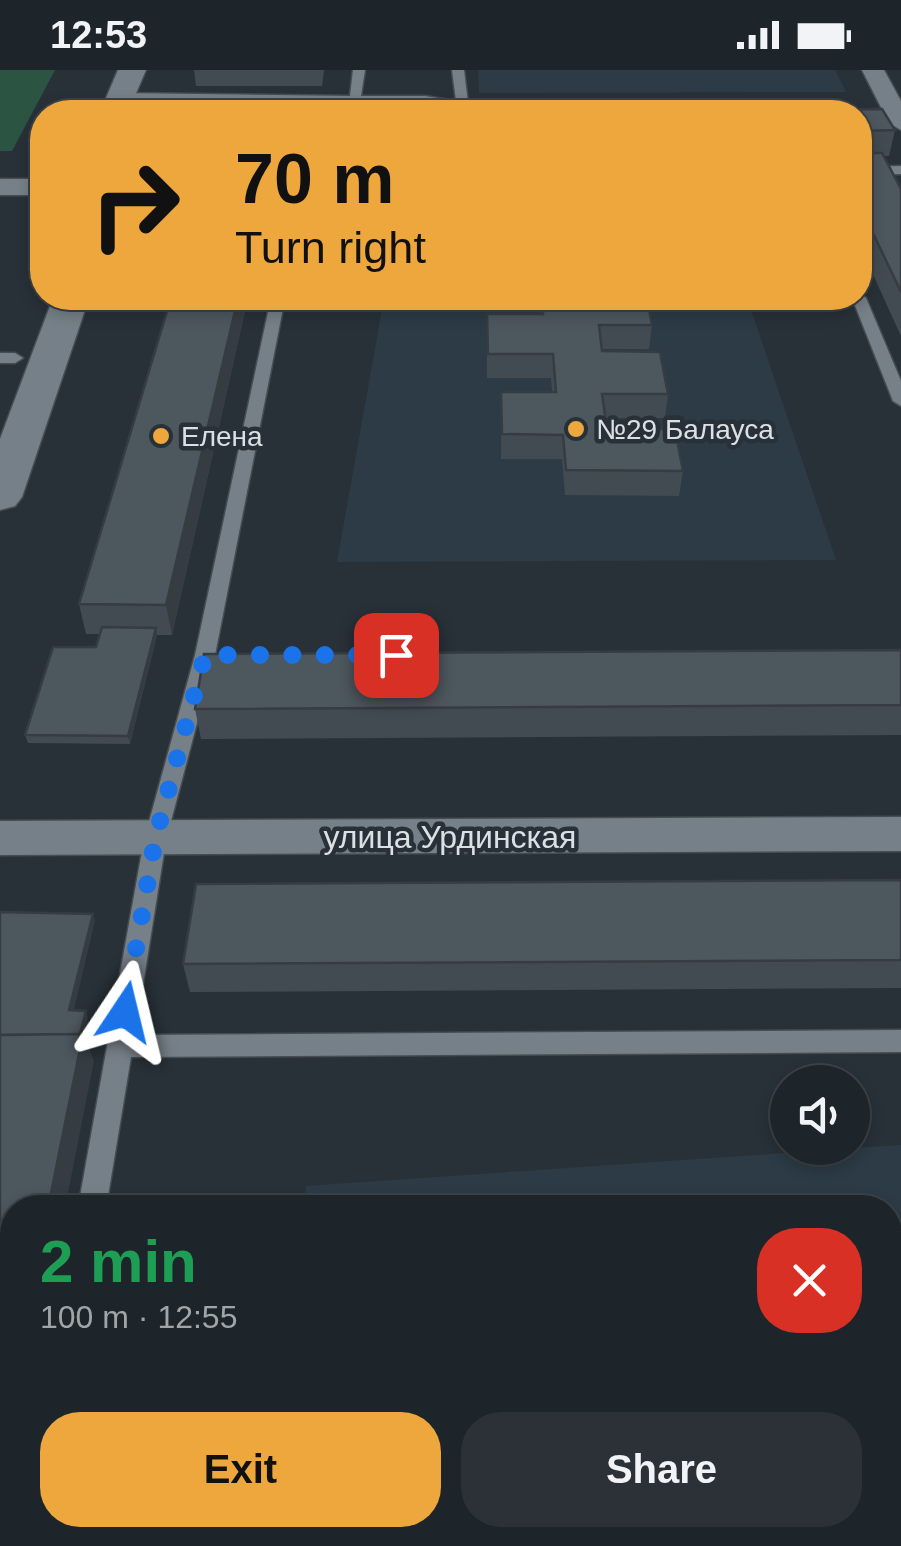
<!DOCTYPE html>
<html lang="en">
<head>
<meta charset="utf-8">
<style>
	:root { --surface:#1e252a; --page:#2b3136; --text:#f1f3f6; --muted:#a1a5a8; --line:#3c4247; --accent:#eea73d }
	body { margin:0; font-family:Helvetica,sans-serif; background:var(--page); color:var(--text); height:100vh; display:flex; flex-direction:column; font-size:38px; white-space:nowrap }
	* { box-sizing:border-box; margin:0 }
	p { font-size:32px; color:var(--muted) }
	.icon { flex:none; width:55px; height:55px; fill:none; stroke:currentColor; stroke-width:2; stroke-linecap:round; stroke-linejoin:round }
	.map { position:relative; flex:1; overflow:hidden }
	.side { position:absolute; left:0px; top:1125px; width:902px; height:352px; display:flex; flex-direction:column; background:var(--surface); border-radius:40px 40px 0 0; box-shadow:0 5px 15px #0003,0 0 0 2px var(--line) }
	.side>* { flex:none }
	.guide { position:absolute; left:30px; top:30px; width:842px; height:210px; border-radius:40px; box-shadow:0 5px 15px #0003,0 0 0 2px var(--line); background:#eea73d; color:#111; overflow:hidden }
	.controls { position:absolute; left:770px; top:995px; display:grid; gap:20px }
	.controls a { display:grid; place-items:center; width:100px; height:100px; border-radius:50%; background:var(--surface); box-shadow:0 5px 15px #0003,0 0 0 2px var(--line); font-size:50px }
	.pin { position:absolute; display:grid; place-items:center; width:85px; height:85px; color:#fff; margin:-42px; border-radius:20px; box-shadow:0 5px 15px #0006 }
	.me { position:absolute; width:110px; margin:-55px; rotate:10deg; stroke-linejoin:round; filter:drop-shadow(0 0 8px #0008) }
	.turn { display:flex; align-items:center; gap:35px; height:210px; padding:0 40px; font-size:45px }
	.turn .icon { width:130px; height:130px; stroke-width:2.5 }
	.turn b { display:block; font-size:70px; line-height:85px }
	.round { display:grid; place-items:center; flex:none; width:105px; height:105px; border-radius:40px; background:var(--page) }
	.headline { display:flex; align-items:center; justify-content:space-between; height:170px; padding:0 40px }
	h1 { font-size:60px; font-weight:800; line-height:75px; color:#1e9e55 }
	.action { display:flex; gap:20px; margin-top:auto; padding:20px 40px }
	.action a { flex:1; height:115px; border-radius:40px; background:var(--accent); color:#111; font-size:40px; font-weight:800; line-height:115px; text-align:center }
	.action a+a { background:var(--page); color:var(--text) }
	.status { display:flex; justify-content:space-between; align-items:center; height:70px; padding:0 50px; background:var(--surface); direction:ltr }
	.status svg { height:28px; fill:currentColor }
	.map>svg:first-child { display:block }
</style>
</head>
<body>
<div class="status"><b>12:53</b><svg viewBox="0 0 49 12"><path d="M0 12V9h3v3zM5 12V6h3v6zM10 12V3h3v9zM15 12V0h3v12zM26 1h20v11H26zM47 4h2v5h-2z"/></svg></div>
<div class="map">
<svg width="901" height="1476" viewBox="0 0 901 1476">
	<rect width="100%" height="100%" fill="#283138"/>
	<!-- built -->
	<g fill="#2c3b46">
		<polygon points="478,0 835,0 846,22 479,23"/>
		<polygon points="384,228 747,228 836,490 337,492"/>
		<polygon points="901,1075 901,1476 284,1476 284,1465 890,1465 890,1138 304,1137 306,1116"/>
	</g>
	<!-- green -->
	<g fill="#2c5443">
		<polygon points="0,0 55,0 12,81 0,81"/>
		<polygon points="378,1465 672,1465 673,1476 377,1476"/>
	</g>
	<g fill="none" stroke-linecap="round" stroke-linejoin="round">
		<!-- lane casing -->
		<g stroke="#454d52" stroke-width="3">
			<g id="lane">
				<polygon points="353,0 365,0 361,26 425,26 456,31 452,0 464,0 468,33 527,42 466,42 425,34 120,31 114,27 120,23 350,26"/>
				<polygon points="901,96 901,104 860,105 860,97"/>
				<polygon points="860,224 866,228 901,311 901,336 893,331 852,228 860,228"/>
				<polygon points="271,228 285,228 215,585 166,770 135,965 901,960 901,982 131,987 106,1138 78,1138 144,770 195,585"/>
				<polygon points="0,283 15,283 23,288 15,293 0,293"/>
				<polygon points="22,1465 56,1465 55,1476 21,1476"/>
			</g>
		</g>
		<!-- street casing -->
		<g stroke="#454d52" stroke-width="3">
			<g id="street">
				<polygon points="862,0 884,0 901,31 901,60 889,53"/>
				<rect x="0" y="109" width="42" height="16"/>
				<polygon points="901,747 901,781 0,785 0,751"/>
			</g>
		</g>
		<!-- secondary casing -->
		<g stroke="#454d52" stroke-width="3">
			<g id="secondary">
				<polygon points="118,0 146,0 128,42 100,42"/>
				<polygon points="53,228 89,228 22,427 15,436 0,440 0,369"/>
			</g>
		</g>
		<!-- lane -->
		<use href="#lane" fill="#768088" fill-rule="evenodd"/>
		<!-- street -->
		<use href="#street" fill="#768088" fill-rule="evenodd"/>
		<!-- secondary -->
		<use href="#secondary" fill="#768088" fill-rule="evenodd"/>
	</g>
	<!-- wall -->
	<g fill="#424b51">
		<polygon points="194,0 324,0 322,16 196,16"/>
		<polygon points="860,42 895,60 889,86 884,86 901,119 901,266 860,176"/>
		<polygon points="171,228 248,228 172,565 157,565 130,674 28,673 25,665 96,577 100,564 86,564 79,534"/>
		<polygon points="540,228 647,228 652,255 649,279 602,279 602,281 668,324 665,348 605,348 607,359 683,401 679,426 565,425 562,389 501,389 501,322 552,322 551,308 487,308 487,244 540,244"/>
		<polygon points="901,580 901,665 201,669 195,639"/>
		<polygon points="901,810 901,918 190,922 183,894"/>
	</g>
	<!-- shaded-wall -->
	<g fill="#363d42">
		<polygon points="238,228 248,228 172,565 166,535"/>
		<polygon points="156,558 157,566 130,674 128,666"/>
		<polygon points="93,844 95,851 72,948 69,940"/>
		<polygon points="86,941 88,948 84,966 94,991 65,1138 48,1138 74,987"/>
		<polygon points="12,1313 12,1411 0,1475 0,1375"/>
	</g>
	<!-- building -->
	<g fill="#4d575e" stroke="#363d42" stroke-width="2.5">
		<polygon points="882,39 895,60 860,61 860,42 608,42 608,41"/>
		<polygon points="860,83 882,83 901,119 901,222 860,136"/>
		<polygon points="171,228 238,228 166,535 79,534"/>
		<polygon points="541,228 647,228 652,255 599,255 602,281 660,282 668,324 602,324 607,359 675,359 683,401 566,400 563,365 502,364 501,322 556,322 553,284 488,284 487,244 543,244"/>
		<polygon points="102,557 156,558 128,666 25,665 53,577 96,577"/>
		<polygon points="901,580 901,635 195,639 204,584"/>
		<polygon points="901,810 901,890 183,894 196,814"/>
		<polygon points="0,842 93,844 69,940 86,941 80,964 0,965"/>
		<polygon points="83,964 48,1138 12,1138 12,1313 0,1375 0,965"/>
	</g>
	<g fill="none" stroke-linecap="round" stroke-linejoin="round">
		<!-- route -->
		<polyline stroke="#1a73e8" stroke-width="18" stroke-dasharray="0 32.4" points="125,942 155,770 205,585 396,585"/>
	</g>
	<!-- markers -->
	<g fill="#eea73d" stroke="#283138" stroke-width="4">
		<circle cx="576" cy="359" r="10"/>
		<circle cx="161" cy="366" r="10"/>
	</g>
	<g text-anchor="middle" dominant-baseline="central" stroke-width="9" stroke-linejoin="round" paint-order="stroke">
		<!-- far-poi labels -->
		<g font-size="28" fill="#dae0e4" stroke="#283138" text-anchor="start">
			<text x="596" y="359">№29 Балауса</text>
			<text x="181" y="366">Елена</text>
		</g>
		<!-- street labels -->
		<g font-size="32" fill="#dae0e4" stroke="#283138">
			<text x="450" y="767">улица Урдинская</text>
		</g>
	</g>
</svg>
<div class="controls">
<a><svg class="icon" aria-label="sound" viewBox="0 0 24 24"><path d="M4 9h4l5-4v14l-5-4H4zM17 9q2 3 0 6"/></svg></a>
</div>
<div class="pin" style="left:396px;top:585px;background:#d93025"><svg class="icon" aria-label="arrive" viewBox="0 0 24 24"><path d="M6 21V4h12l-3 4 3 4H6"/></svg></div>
<svg class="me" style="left:125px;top:942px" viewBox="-20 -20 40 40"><path d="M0-17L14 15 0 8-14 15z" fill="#1a73e8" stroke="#fff" stroke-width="4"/></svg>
<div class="guide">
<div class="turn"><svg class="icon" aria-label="right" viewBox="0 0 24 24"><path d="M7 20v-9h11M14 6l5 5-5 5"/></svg><div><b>70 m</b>Turn right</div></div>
</div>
<section class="side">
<div class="headline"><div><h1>2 min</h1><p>100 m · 12:55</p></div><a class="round" style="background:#d93025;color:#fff"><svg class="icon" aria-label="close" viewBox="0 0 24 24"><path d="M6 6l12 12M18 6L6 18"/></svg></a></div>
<div class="action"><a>Exit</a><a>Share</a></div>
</section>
</div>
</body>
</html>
